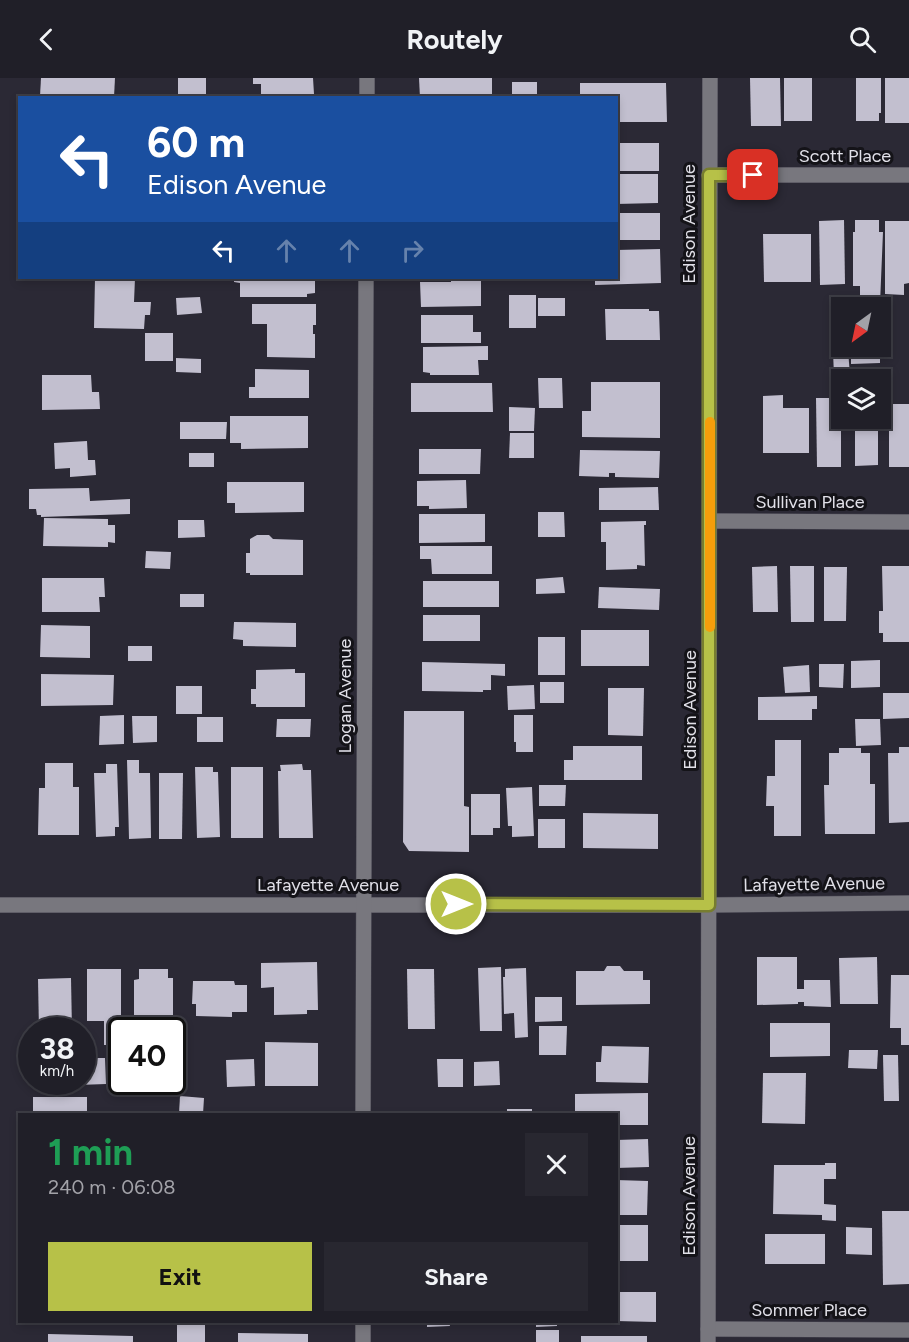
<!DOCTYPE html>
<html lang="en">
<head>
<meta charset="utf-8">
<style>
	:root { --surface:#201f28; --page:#282730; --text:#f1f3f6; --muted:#a2a2a8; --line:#3d3d45; --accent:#b7c148 }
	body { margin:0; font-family:Figtree,sans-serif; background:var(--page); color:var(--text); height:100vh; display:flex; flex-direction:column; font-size:22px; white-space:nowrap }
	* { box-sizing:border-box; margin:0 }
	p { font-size:20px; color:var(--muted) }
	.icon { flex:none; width:33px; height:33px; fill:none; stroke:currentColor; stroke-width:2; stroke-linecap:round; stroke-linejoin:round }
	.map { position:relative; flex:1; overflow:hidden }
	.panel { position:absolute; left:18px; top:1035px; width:600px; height:210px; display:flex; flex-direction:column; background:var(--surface); border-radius:0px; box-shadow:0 3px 9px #0003,0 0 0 2px var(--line) }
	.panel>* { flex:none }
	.top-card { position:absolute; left:18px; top:18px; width:600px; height:183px; border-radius:0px; box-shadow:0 3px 9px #0003,0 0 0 2px var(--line); background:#1a4fa0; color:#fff; overflow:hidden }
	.needle { width:39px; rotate:213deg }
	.fabs { position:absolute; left:831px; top:219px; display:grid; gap:12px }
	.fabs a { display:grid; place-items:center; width:60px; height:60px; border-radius:0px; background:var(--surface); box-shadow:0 3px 9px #0003,0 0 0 2px var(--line); font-size:30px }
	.speed { position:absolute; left:18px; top:939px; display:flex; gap:12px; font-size:30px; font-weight:700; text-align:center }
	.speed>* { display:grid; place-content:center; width:78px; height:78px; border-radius:50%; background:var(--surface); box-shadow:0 3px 9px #0003,0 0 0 2px var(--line); line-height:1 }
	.speed small { font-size:15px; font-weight:400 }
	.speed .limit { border:3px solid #111; border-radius:9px; background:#fff; color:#111 }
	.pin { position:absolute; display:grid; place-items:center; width:51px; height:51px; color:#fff; margin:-26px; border-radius:12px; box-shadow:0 3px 9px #0006 }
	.me { position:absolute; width:66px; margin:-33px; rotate:90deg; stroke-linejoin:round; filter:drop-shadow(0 0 4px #0008) }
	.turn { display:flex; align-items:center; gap:21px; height:126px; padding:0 30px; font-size:27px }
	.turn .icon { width:78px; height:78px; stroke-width:2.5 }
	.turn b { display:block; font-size:42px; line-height:51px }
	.lanes { display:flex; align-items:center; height:57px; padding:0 30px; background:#0003; justify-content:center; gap:30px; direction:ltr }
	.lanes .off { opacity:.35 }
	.round { display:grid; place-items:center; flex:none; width:63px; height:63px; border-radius:0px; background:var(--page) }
	.headline { display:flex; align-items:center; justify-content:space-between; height:102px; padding:0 30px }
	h1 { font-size:36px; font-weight:700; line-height:45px; color:#1e9e55 }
	.primary-button { display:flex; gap:12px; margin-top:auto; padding:12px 30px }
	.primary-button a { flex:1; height:69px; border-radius:0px; background:var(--accent); color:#111; font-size:24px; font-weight:700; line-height:69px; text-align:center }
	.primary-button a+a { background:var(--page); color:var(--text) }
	header { display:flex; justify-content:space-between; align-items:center; height:78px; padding:0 30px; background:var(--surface); font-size:27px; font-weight:700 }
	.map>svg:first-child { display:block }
</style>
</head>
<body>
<header><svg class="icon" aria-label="back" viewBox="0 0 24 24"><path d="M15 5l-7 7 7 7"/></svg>Routely<svg class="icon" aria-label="search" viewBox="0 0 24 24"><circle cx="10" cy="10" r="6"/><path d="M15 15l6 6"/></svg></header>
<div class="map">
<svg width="909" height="1264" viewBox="0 0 909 1264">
	<rect width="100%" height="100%" fill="#2b2935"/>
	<!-- building -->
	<g fill="#c2bfcf">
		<polygon points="41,0 115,0 114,19 40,18"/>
		<rect x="178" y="0" width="28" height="19"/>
		<polygon points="253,0 313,0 314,16 261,17 261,6 253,6"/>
		<polygon points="419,0 492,0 492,20 420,20"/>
		<polygon points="750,0 780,0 781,48 751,48"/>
		<rect x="784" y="0" width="28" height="43"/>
		<polygon points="856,0 881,0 881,35 879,35 879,43 856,43"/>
		<rect x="885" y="0" width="24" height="45"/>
		<polygon points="512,4 537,4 537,19 512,20"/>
		<polygon points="580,5 666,5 667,44 616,44 616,20 580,20"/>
		<rect x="616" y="65" width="43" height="28"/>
		<polygon points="616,96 658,96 658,125 616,126"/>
		<rect x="616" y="135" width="44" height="27"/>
		<polygon points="844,142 845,206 820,207 819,143"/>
		<polygon points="855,142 879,142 879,154 883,154 880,226 860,226 860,208 853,208 853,154 855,154"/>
		<polygon points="885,143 909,143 909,205 904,206 904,217 885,216"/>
		<polygon points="763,156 811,156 811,204 764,204"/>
		<polygon points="660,171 661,205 595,207 595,200 616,200 616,172"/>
		<polygon points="95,200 135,200 134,224 151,224 150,237 145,237 144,251 94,250"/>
		<polygon points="234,200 315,200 315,215 307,216 307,219 240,219 240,205 234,204"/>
		<polygon points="451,200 481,200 481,228 421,229 420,204 451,204"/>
		<rect x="509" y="217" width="27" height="33"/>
		<polygon points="200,219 202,235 177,237 176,220"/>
		<rect x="538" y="220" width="27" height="18"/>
		<polygon points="252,226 316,226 316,247 313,247 313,256 315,256 315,280 267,279 267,246 252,246"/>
		<polygon points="605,231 649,231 649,233 659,233 660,262 606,262"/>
		<polygon points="421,237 473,237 473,254 481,254 481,265 421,265"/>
		<rect x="145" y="255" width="28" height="28"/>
		<polygon points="488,268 488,282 478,282 479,297 430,297 430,295 423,294 423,269"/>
		<polygon points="851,268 880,268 880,285 851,286"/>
		<polygon points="848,272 850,297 834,298 833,273"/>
		<polygon points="176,280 201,281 201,295 176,294"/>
		<polygon points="255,291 309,292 309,320 249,320 249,309 255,309"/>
		<polygon points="42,297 91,297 92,314 99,314 100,331 42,332"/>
		<polygon points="538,300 562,300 563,330 539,330"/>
		<polygon points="591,304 660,304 660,360 582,359 582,333 591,333"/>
		<polygon points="411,305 492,305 493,334 411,334"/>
		<polygon points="783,317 783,330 809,330 809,375 763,375 763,318"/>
		<polygon points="816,320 841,320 841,389 817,389"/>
		<rect x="889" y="326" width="20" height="63"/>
		<polygon points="509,329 535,330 534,353 509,353"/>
		<polygon points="230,338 308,338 308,370 241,371 241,365 230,365"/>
		<polygon points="855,340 878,340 878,387 855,388"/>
		<polygon points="180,344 227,344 226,361 180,361"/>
		<polygon points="510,355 534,355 534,380 509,380"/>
		<polygon points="87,363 88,382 95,382 96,397 70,399 70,390 55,391 54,365"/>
		<polygon points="419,371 481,371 480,396 419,396"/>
		<polygon points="580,372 660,373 659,400 615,399 615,395 609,395 609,399 579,398"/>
		<rect x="189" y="375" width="25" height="14"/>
		<polygon points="466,402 467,430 429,431 429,428 417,428 417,403"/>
		<polygon points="227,404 304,404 304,434 235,435 235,425 227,425"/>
		<polygon points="658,409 659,432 599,432 599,410"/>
		<polygon points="89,410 90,423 130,421 130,436 41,439 41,437 37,437 36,431 29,431 29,411"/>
		<polygon points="538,434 564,434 565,459 538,459"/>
		<polygon points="419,436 485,436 485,464 419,465"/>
		<polygon points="44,440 108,441 108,447 115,447 115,465 108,464 108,469 43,468"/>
		<polygon points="178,442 204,442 205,459 178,460"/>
		<polygon points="646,443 646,447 644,447 645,488 637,487 637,491 606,492 606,464 601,464 601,444"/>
		<polygon points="257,457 269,457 273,461 303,462 303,497 250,497 250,495 246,495 246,475 250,475 250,461"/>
		<polygon points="420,468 492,468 492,496 432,496 431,481 420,481"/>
		<polygon points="146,473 171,474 170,491 145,490"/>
		<polygon points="777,488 778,534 753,534 752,489"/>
		<polygon points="790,488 814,488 814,544 791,544"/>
		<polygon points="882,488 909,488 909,564 883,564 883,555 879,555 879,533 883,533"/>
		<polygon points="824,489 847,489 846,543 824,543"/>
		<polygon points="563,499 565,515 536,516 536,501"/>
		<polygon points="42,500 104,500 105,519 99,519 100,534 42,534"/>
		<rect x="423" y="503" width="76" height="26"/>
		<polygon points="599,509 660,511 659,532 598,530"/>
		<rect x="180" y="516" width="24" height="13"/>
		<rect x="423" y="537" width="57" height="26"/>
		<polygon points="234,544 296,545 296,569 243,568 243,562 233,561"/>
		<polygon points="41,547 90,548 90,580 40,579"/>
		<rect x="581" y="552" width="68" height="36"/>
		<rect x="538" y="559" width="27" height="38"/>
		<rect x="128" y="568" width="24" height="15"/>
		<polygon points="880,582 880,609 851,610 851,583"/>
		<polygon points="422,584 505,586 505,598 491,597 491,612 483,612 483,614 422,613"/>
		<polygon points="819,586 844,586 843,610 819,609"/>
		<polygon points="809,587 810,614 785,615 783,589"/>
		<polygon points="295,591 295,595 305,595 305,629 256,629 256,626 251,626 251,611 256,611 256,592"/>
		<polygon points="41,596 114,597 113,627 41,628"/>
		<rect x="540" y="604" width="24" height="21"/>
		<polygon points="534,607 535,631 508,632 507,608"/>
		<rect x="176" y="608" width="26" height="28"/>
		<polygon points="608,610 644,610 643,658 608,657"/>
		<polygon points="883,615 909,615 909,640 883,641"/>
		<polygon points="817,618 817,631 812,631 812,642 758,642 758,619"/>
		<polygon points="404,633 464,633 464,728 469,729 469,774 409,773 403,764"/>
		<polygon points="124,637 124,666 99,667 100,638"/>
		<polygon points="514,637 533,637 533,674 516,674 516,664 514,664"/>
		<polygon points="132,638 157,638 157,664 133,665"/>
		<rect x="197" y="639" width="26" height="25"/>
		<polygon points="277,641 311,641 310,659 276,659"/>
		<polygon points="855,641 880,641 881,667 856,668"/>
		<polygon points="775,662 801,662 801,758 774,758 774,728 766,728 767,698 775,698"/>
		<polygon points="573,668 642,668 642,702 564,702 564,682 573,682"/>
		<polygon points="899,669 909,669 909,744 889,745 888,675 899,675"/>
		<polygon points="839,670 861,670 861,675 870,675 870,706 875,706 875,756 825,756 824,707 829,707 829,675 839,675"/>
		<polygon points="127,682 139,682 139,695 150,695 151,760 129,761"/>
		<polygon points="45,685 73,685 73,709 79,709 79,757 38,757 39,710 45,710"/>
		<polygon points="106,686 117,686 119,749 115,749 115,758 96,759 94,695 106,695"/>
		<polygon points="302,686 303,692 311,692 313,760 279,760 278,693 281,693 280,687"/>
		<polygon points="195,689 213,689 213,694 218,694 220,759 197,760"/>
		<rect x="231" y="689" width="32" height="71"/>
		<polygon points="159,695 183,695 182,761 159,761"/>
		<polygon points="539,707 566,707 565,728 539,728"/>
		<polygon points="532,709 534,758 512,759 512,748 508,748 506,710"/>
		<polygon points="471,716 500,716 500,750 493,750 493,757 471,757"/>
		<polygon points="583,735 658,736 658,771 583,770"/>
		<rect x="538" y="741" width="27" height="29"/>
		<polygon points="757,879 797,879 797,911 804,911 804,902 830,902 831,929 804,928 804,924 798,924 798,926 757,927"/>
		<polygon points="877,879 878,926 840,926 839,880"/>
		<polygon points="317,884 318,932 307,932 307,936 274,937 274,909 261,910 261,885"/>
		<polygon points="607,888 620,888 624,893 643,893 643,902 650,902 650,926 576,927 576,893 604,893"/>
		<polygon points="501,889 502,953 480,953 478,890"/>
		<polygon points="526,890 528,959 515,960 514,935 504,936 503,899 505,899 505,891"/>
		<polygon points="87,891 121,891 121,967 104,967 104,943 87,943"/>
		<polygon points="139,891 168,891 168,900 173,900 173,952 134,952 134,902 139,901"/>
		<polygon points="407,891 434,891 435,951 408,951"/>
		<polygon points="891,897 909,897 909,967 901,967 901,950 890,950"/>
		<polygon points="71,900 72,952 39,952 38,901"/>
		<polygon points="193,903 234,903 235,907 247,907 247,934 232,934 232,939 196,938 196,926 192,926"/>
		<polygon points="535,919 562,919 562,943 535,944"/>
		<polygon points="770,945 830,945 830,978 770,979"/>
		<polygon points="539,948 567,948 566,977 539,977"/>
		<polygon points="265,964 318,965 318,1008 265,1008"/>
		<polygon points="602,968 649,969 648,1005 596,1004 596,984 601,984"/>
		<polygon points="849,972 878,972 877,991 848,990"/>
		<polygon points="883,977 898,977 899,1023 884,1023"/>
		<polygon points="82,980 105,980 106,1006 78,1007 78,1004 82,1004"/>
		<polygon points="254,981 255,1008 227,1009 226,982"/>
		<polygon points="437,981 463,981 463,1009 438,1009"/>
		<polygon points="499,983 500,1007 474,1008 474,984"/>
		<polygon points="763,995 806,995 805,1046 762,1045"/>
		<polygon points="38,1004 71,1004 72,1012 38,1012"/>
		<polygon points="648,1015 648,1047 616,1047 616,1036 575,1036 575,1016"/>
		<polygon points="180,1018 204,1020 203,1036 179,1036"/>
		<rect x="33" y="1019" width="54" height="17"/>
		<rect x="507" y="1031" width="25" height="5"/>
		<polygon points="648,1061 649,1089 616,1090 616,1062"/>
		<polygon points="825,1085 836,1085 836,1101 824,1101 824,1126 836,1127 836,1143 822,1142 822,1137 773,1136 774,1087 825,1087"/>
		<polygon points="616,1102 648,1103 647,1137 616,1137"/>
		<polygon points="882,1133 909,1133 909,1206 883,1207"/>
		<rect x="616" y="1147" width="32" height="36"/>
		<polygon points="846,1149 872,1150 872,1177 846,1176"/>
		<rect x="765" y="1156" width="60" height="30"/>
		<polygon points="616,1214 656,1214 656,1244 616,1243"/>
		<rect x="177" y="1244" width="28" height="20"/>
		<polygon points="427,1244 449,1244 450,1248 427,1249"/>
		<polygon points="536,1244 557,1244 557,1248 536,1249"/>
		<rect x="536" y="1252" width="23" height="12"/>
		<polygon points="238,1255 308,1256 308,1264 238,1264"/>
		<polygon points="48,1256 133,1258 133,1264 48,1264"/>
		<rect x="581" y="1258" width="66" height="6"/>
	</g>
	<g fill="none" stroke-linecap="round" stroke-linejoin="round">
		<!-- minor casing -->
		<g stroke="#484652" stroke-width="16">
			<g id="minor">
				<polyline points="367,20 367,0"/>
				<polyline points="709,97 909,97"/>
				<polyline points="710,443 909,444"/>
				<polyline points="0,827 709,827 909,825"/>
				<polyline points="363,1036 366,200"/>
				<polyline points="708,1251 909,1252"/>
				<polyline points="363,1264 363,1244"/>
				<polyline points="708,1264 710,0"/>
			</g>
		</g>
		<!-- minor -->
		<use href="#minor" stroke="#78777e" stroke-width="15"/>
	</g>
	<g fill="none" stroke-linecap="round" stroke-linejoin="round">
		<!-- route casing -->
		<g stroke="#777d2f" stroke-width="15">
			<polyline id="route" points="456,826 709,827 709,97 753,97"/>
		</g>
		<!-- route -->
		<use href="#route" stroke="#b7c148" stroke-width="10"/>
		<!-- slow -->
		<polyline stroke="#f59e0b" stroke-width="10" points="710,549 710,344"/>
	</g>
	<g text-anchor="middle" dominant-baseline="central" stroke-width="6" stroke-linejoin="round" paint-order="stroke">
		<!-- street labels -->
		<g font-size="18" fill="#e1e0e8" stroke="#141318">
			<text x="845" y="78">Scott Place</text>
			<text transform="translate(689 146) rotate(-90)">Edison Avenue</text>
			<text x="810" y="424">Sullivan Place</text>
			<text transform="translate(345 618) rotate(-90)">Logan Avenue</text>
			<text transform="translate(690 632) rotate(-90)">Edison Avenue</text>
			<text transform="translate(814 806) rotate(-1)">Lafayette Avenue</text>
			<text x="328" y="807">Lafayette Avenue</text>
			<text transform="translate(689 1118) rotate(-90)">Edison Avenue</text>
			<text x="809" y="1232">Sommer Place</text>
		</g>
	</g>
</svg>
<div class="fabs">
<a><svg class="needle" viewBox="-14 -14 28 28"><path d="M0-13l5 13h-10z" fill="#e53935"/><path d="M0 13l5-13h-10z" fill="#a2a2a8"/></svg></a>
<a><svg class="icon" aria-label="layers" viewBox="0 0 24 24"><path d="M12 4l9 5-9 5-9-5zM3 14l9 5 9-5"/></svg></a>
</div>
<div class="speed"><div>38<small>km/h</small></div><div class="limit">40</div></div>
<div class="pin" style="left:753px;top:97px;background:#d93025"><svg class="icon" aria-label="arrive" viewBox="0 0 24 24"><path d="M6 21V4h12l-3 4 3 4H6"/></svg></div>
<svg class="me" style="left:456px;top:826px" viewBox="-20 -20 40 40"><circle r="17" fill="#b7c148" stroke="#fff" stroke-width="3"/><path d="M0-11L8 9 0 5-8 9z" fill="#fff"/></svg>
<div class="top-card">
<div class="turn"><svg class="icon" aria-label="left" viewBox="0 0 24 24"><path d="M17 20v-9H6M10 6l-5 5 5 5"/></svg><div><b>60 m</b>Edison Avenue</div></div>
<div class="lanes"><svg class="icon" aria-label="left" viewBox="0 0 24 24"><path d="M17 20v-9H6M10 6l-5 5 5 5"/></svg><svg class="icon off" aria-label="ahead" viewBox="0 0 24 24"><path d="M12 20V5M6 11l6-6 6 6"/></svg><svg class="icon off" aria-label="ahead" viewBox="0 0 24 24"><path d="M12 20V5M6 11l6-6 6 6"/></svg><svg class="icon off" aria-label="right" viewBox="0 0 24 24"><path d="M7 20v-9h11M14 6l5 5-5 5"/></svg></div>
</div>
<section class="panel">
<div class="headline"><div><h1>1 min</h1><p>240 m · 06:08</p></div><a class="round"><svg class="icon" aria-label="close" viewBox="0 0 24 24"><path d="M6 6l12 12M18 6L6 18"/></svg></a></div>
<div class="primary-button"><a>Exit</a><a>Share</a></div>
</section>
</div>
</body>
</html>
